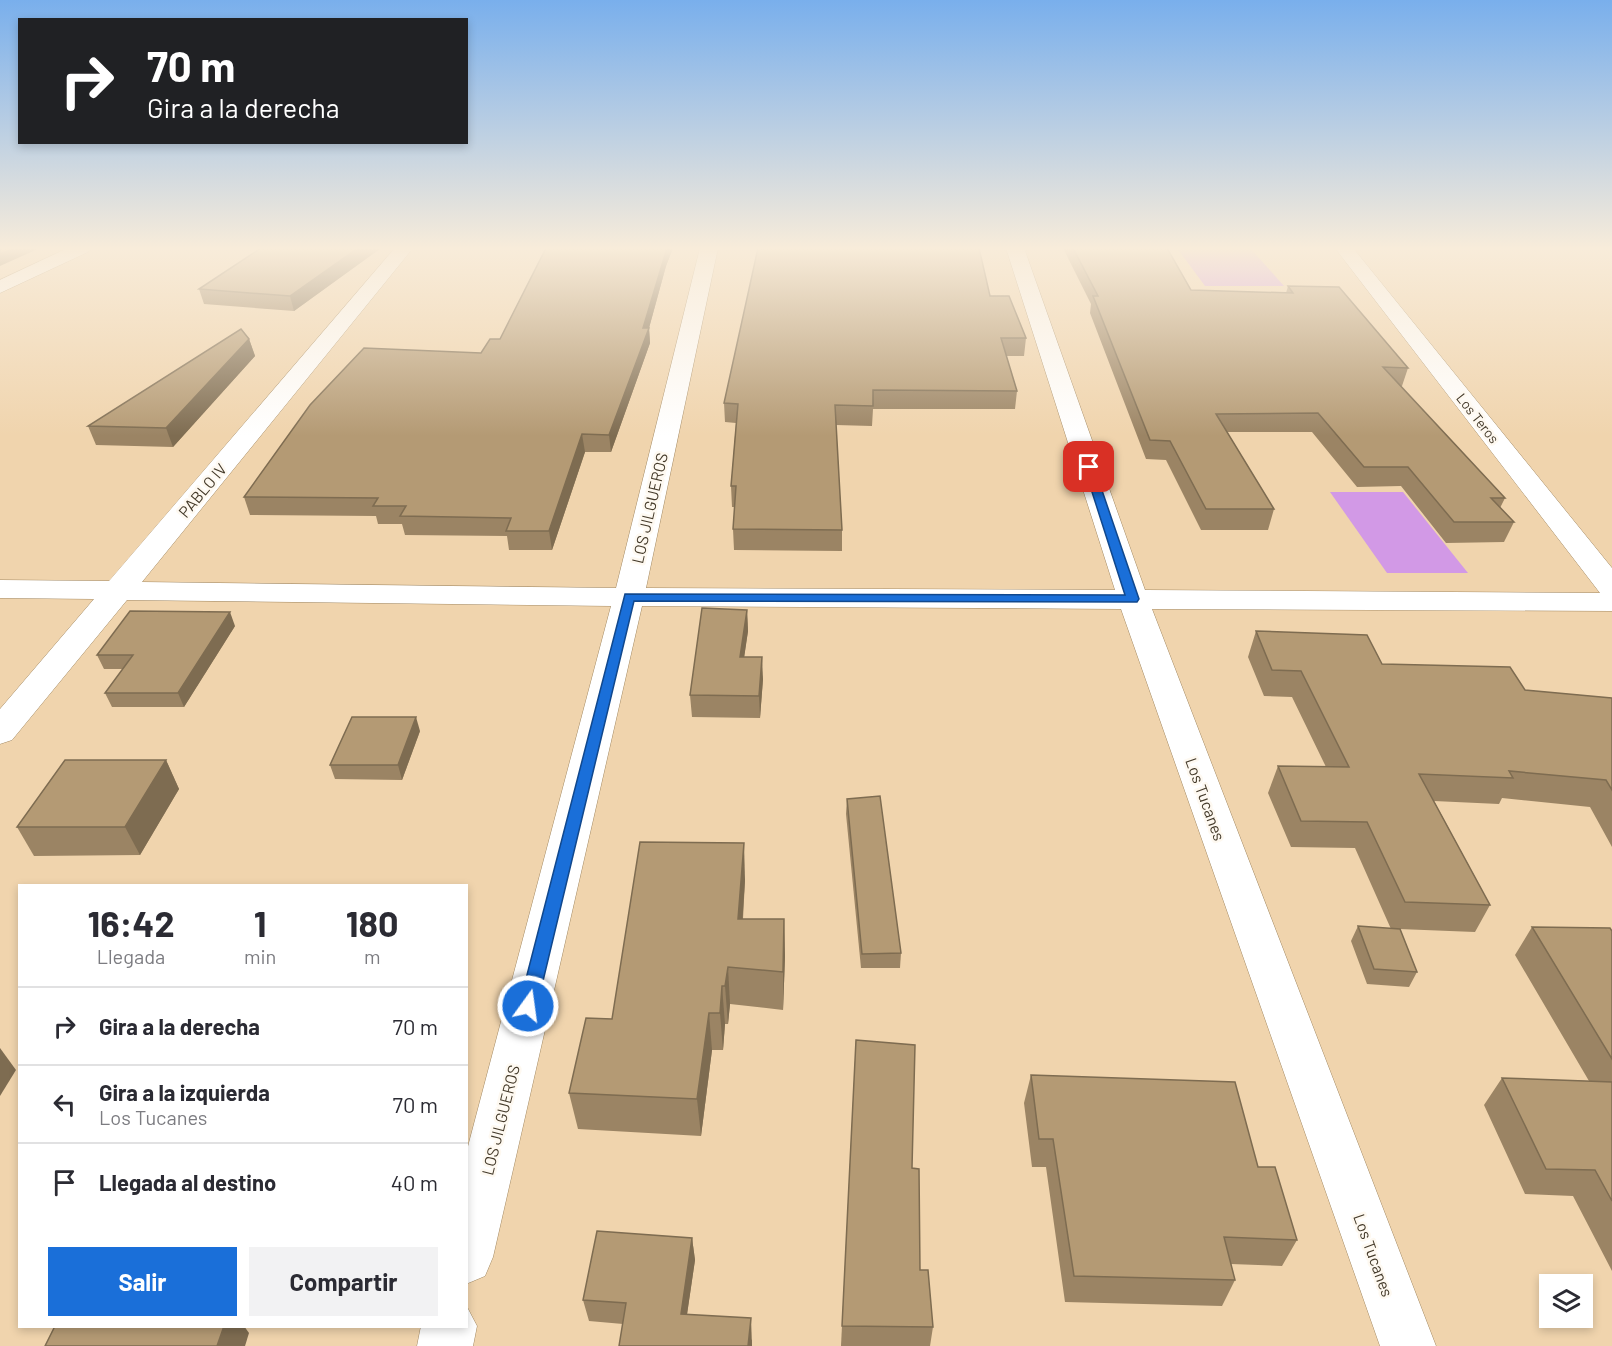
<!DOCTYPE html>
<html lang="es">
<head>
<meta charset="utf-8">
<style>
	:root { --surface:#fff; --page:#f2f2f3; --text:#2b2b33; --muted:#7c7c81; --line:#e1e1e2; --accent:#1a6fd9 }
	body { margin:0; font-family:Barlow,sans-serif; background:var(--page); color:var(--text); height:100vh; display:flex; flex-direction:column; font-size:22px; white-space:nowrap }
	* { box-sizing:border-box; margin:0 }
	p { font-size:20px; color:var(--muted) }
	.icon { flex:none; width:33px; height:33px; fill:none; stroke:currentColor; stroke-width:2; stroke-linecap:round; stroke-linejoin:round }
	.map { position:relative; flex:1; overflow:hidden }
	.side { position:absolute; left:18px; top:884px; width:450px; height:444px; display:flex; flex-direction:column; background:var(--surface); border-radius:0px; box-shadow:0 3px 9px #0003 }
	.side>* { flex:none }
	.hud { position:absolute; left:18px; top:18px; width:450px; height:126px; border-radius:0px; box-shadow:0 3px 9px #0003; background:#202124; color:#fff; overflow:hidden }
	.fabs { position:absolute; left:1539px; top:1274px; display:grid; gap:12px }
	.fabs a { display:grid; place-items:center; width:54px; height:54px; border-radius:0px; background:var(--surface); box-shadow:0 3px 9px #0003; font-size:30px }
	.pin { position:absolute; display:grid; place-items:center; width:51px; height:51px; color:#fff; margin:-26px; border-radius:12px; box-shadow:0 3px 9px #0006 }
	.me { position:absolute; width:66px; margin:-33px; rotate:14deg; stroke-linejoin:round; filter:drop-shadow(0 0 4px #0008) }
	.turn { display:flex; align-items:center; gap:21px; height:126px; padding:0 30px; font-size:27px }
	.turn .icon { width:78px; height:78px; stroke-width:2.5 }
	.turn b { display:block; font-size:42px; line-height:51px }
	.eta { display:flex; justify-content:space-evenly; align-items:center; height:102px; text-align:center }
	.eta b { font-size:36px; font-weight:700; line-height:42px }
	.action { display:flex; gap:12px; margin-top:auto; padding:12px 30px }
	.action a { flex:1; height:69px; border-radius:0px; background:var(--accent); color:#fff; font-size:24px; font-weight:700; line-height:69px; text-align:center }
	.action a+a { background:var(--page); color:var(--text) }
	ul { padding:0; list-style:none }
	li { display:flex; align-items:center; gap:18px; height:78px; padding:0 30px; border-top:2px solid var(--line) }
	li div { flex:1 }
	li b { display:block; font-size:22px }
	li em { font-style:normal }
	.map>svg:first-child { display:block }
</style>
</head>
<body>
<div class="map">
<svg width="1612" height="1346" viewBox="0 0 1612 1346">
	<rect width="100%" height="100%" fill="#f0d4ad"/>
	<!-- green -->
	<g fill="#d299e6">
		<polygon points="1177,248 1250,248 1284,286 1205,286"/>
		<polygon points="1330,492 1403,492 1468,573 1387,573"/>
	</g>
	<g fill="none" stroke-linecap="round" stroke-linejoin="round">
		<!-- minor casing -->
		<g stroke="#a28963" stroke-width="1">
			<g id="minor">
				<polygon points="68,248 91,248 88,252 0,293 0,280"/>
				<polygon points="395,248 413,248 142,582 616,588 700,248 718,248 646,588 1115,590 1006,248 1024,248 1145,590 1600,593 1335,248 1353,248 1612,568 1612,611 1152,609 1436,1346 1380,1346 1121,609 642,606 493,1257 485,1276 466,1284 466,1154 611,606 127,600 12,740 0,744 0,709 94,599 0,598 0,580 109,581"/>
				<polygon points="466,1305 477,1326 473,1346 417,1346 421,1326 466,1326"/>
			</g>
		</g>
		<!-- minor -->
		<use href="#minor" fill="#fff" fill-rule="evenodd"/>
	</g>
	<!-- wall -->
	<g fill="#9b8464">
		<polygon points="381,248 294,311 204,304 199,289"/>
		<polygon points="546,248 673,248 666,266 649,328 650,343 611,452 585,452 552,550 509,550 507,536 405,535 402,524 378,524 376,516 250,515 244,497 481,353 500,339"/>
		<polygon points="1063,248 1167,248 1191,290 1286,293 1288,286 1408,368 1402,386 1400,386 1505,498 1500,508 1514,522 1504,542 1446,543 1401,486 1357,487 1312,432 1227,432 1274,509 1268,530 1201,530 1166,460 1146,459 1090,313 1091,304"/>
		<polygon points="990,296 1026,338 1024,356 1006,356 1017,391 1015,409 873,409 872,426 836,425 842,530 842,551 734,550 733,529 735,507 732,507 731,486 736,423 725,422 724,403"/>
		<polygon points="249,339 255,356 173,447 96,445 88,426"/>
		<polygon points="747,610 748,631 744,657 763,679 760,718 692,717 690,695"/>
		<polygon points="235,626 184,707 112,707 105,693 123,669 104,669 97,655"/>
		<polygon points="1256,631 1382,664 1525,690 1612,698 1612,847 1590,807 1502,798 1499,804 1434,801 1490,905 1475,932 1399,929 1417,972 1409,987 1367,984 1351,941 1358,926 1391,929 1355,848 1291,847 1268,793 1278,766 1326,767 1292,697 1264,696 1248,657"/>
		<polygon points="420,731 402,780 335,779 330,765"/>
		<polygon points="166,760 179,789 140,855 34,856 17,827"/>
		<polygon points="847,799 901,953 900,968 861,968 846,814"/>
		<polygon points="745,880 743,919 784,919 785,957 783,1010 730,1004 728,1024 725,1024 723,1050 712,1050 701,1136 578,1129 569,1093 612,1019"/>
		<polygon points="1532,927 1612,931 1612,1271 1573,1196 1525,1194 1484,1105 1502,1078 1589,1081 1515,955"/>
		<polygon points="856,1040 920,1270 933,1327 930,1346 841,1346"/>
		<polygon points="1031,1075 1258,1167 1297,1240 1282,1266 1231,1264 1235,1280 1222,1306 1065,1302 1046,1167 1032,1167 1024,1103"/>
		<polygon points="692,1238 695,1260 687,1314 752,1340 752,1346 619,1346 623,1324 589,1321 583,1300"/>
	</g>
	<!-- shaded-wall -->
	<g fill="#7e6c51">
		<polygon points="15,248 40,248 0,266 0,254"/>
		<polygon points="358,248 381,248 294,311 290,296"/>
		<polygon points="667,248 673,248 666,266 649,328 650,343 611,452 609,435"/>
		<polygon points="249,339 255,356 173,447 166,428"/>
		<polygon points="582,434 585,452 552,550 549,531"/>
		<polygon points="747,610 748,631 741,679 740,657"/>
		<polygon points="230,612 235,626 184,707 178,693"/>
		<polygon points="762,657 763,679 760,718 759,696"/>
		<polygon points="416,717 420,731 402,780 398,765"/>
		<polygon points="166,760 179,789 140,855 125,827"/>
		<polygon points="744,843 745,880 740,957 738,919"/>
		<polygon points="784,919 785,957 783,1010 783,972"/>
		<polygon points="728,967 730,1004 728,1024 725,986"/>
		<polygon points="722,986 725,1024 723,1050 720,1013"/>
		<polygon points="709,1013 712,1050 701,1136 697,1099"/>
		<polygon points="0,1048 16,1070 0,1096"/>
		<polygon points="692,1238 695,1260 684,1335 681,1314"/>
		<polygon points="751,1318 752,1346 748,1346"/>
		<polygon points="224,1326 244,1326 249,1333 245,1346 217,1346"/>
	</g>
	<!-- building -->
	<g fill="#b49a74" stroke="#7e6c51" stroke-width="1.5">
		<polygon points="0,248 15,248 0,254"/>
		<polygon points="261,248 358,248 290,296 199,289"/>
		<polygon points="546,248 667,248 643,328 649,328 609,435 582,434 549,531 506,531 511,518 400,516 406,506 373,506 378,498 244,497 310,405 364,348 481,353 490,339 500,339"/>
		<polygon points="758,248 979,248 990,296 1009,296 1026,338 1001,338 1017,391 873,390 873,406 835,405 842,530 733,529 736,486 731,486 738,404 724,403"/>
		<polygon points="1073,248 1167,248 1191,290 1293,293 1288,286 1339,287 1408,368 1383,367 1505,498 1491,498 1514,522 1454,522 1408,467 1364,467 1318,413 1216,414 1274,509 1206,509 1170,441 1150,440 1093,296 1098,296"/>
		<polygon points="241,329 249,339 166,428 88,426"/>
		<polygon points="702,608 747,610 740,657 762,657 759,696 690,695"/>
		<polygon points="130,611 230,612 178,693 105,693 133,655 97,655"/>
		<polygon points="1256,631 1367,635 1382,664 1510,667 1525,690 1612,698 1612,790 1606,780 1509,771 1513,778 1419,774 1490,905 1405,902 1367,822 1301,821 1278,766 1349,767 1301,671 1272,670"/>
		<polygon points="352,717 416,717 398,765 330,765"/>
		<polygon points="65,760 166,760 125,827 17,827"/>
		<polygon points="880,796 901,953 862,954 847,799"/>
		<polygon points="640,842 744,843 738,919 784,919 783,972 728,967 725,986 722,986 720,1013 709,1013 697,1099 569,1093 586,1018 612,1019"/>
		<polygon points="1358,926 1400,929 1417,972 1374,969"/>
		<polygon points="1532,927 1610,928 1612,931 1612,1059"/>
		<polygon points="856,1040 915,1045 912,1168 919,1169 920,1270 928,1270 933,1327 842,1326"/>
		<polygon points="1031,1075 1235,1082 1258,1167 1275,1167 1297,1240 1224,1237 1235,1280 1074,1276 1053,1139 1039,1139"/>
		<polygon points="1502,1078 1612,1082 1612,1201 1595,1170 1546,1169"/>
		<polygon points="597,1231 692,1238 681,1314 751,1318 748,1346 619,1346 626,1303 583,1300"/>
		<polygon points="55,1326 224,1326 217,1346 45,1346"/>
	</g>
	<!-- sky -->
	<linearGradient id="sky" x2="0" y2="1"><stop stop-color="#79afec"/><stop offset="0.57" stop-color="#f8ecda"/><stop offset="1" stop-color="#f8ecda" stop-opacity="0"/></linearGradient>
	<rect width="1612" height="436" fill="url(#sky)"/>
	<!-- route -->
	<polygon fill="#1a6fd9" stroke="#11488d" stroke-width="1.5" points="1089,464 1094,467 1139,599 1137,602 634,601 537,1006 535,1012 528,1014 522,1012 519,1006 625,594 1125,595 1084,467"/>
	<g text-anchor="middle" dominant-baseline="central" stroke-width="5" stroke-linejoin="round" paint-order="stroke">
		<!-- far-street labels -->
		<g font-size="14" fill="#433929" stroke="#fef9f1">
			<text transform="translate(1478 418) rotate(52)">Los Teros</text>
		</g>
		<!-- street labels -->
		<g font-size="16" fill="#433929" stroke="#fef9f1">
			<text transform="translate(202 490) rotate(-50)">PABLO IV</text>
			<text transform="translate(649 508) rotate(-77)">LOS JILGUEROS</text>
			<text transform="translate(1206 799) rotate(70)">Los Tucanes</text>
			<text transform="translate(500 1120) rotate(-76)">LOS JILGUEROS</text>
			<text transform="translate(1374 1255) rotate(70)">Los Tucanes</text>
		</g>
	</g>
</svg>
<div class="fabs">
<a><svg class="icon" aria-label="layers" viewBox="0 0 24 24"><path d="M12 4l9 5-9 5-9-5zM3 14l9 5 9-5"/></svg></a>
</div>
<div class="pin" style="left:1089px;top:467px;background:#d93025"><svg class="icon" aria-label="arrive" viewBox="0 0 24 24"><path d="M6 21V4h12l-3 4 3 4H6"/></svg></div>
<svg class="me" style="left:528px;top:1006px" viewBox="-20 -20 40 40"><circle r="17" fill="#1a6fd9" stroke="#fff" stroke-width="3"/><path d="M0-11L8 9 0 5-8 9z" fill="#fff"/></svg>
<div class="hud">
<div class="turn"><svg class="icon" aria-label="right" viewBox="0 0 24 24"><path d="M7 20v-9h11M14 6l5 5-5 5"/></svg><div><b>70 m</b>Gira a la derecha</div></div>
</div>
<section class="side">
<div class="eta">
<div><b>16:42</b><p>Llegada</p></div>
<div><b>1</b><p>min</p></div>
<div><b>180</b><p>m</p></div>
</div>
<ul>
<li><svg class="icon" aria-label="right" viewBox="0 0 24 24"><path d="M7 20v-9h11M14 6l5 5-5 5"/></svg><div><b>Gira a la derecha</b></div><em>70 m</em></li>
<li><svg class="icon" aria-label="left" viewBox="0 0 24 24"><path d="M17 20v-9H6M10 6l-5 5 5 5"/></svg><div><b>Gira a la izquierda</b><p>Los Tucanes</p></div><em>70 m</em></li>
<li><svg class="icon" aria-label="arrive" viewBox="0 0 24 24"><path d="M6 21V4h12l-3 4 3 4H6"/></svg><div><b>Llegada al destino</b></div><em>40 m</em></li>
</ul>
<div class="action"><a>Salir</a><a>Compartir</a></div>
</section>
</div>
</body>
</html>
